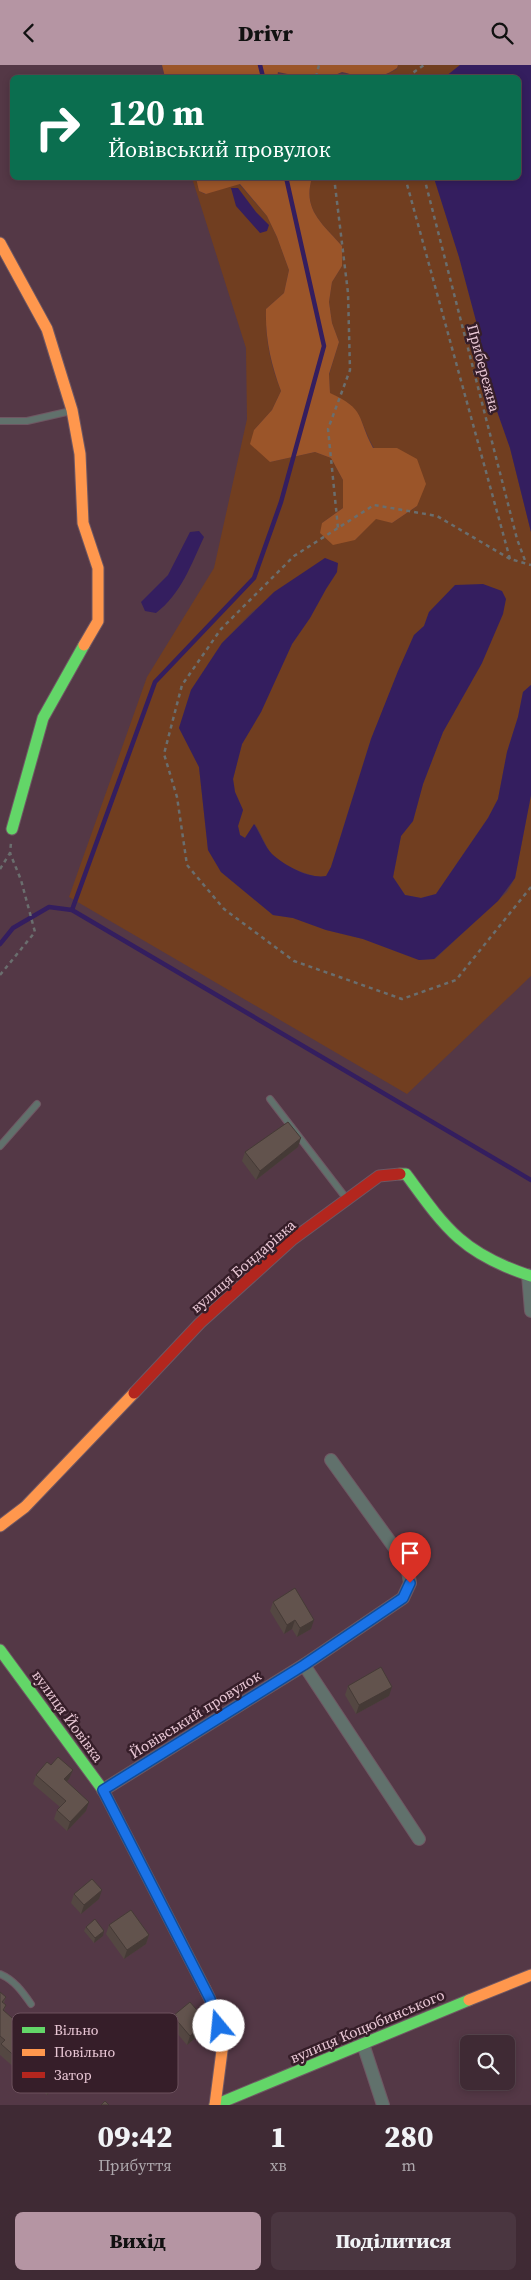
<!DOCTYPE html>
<html lang="uk">
<head>
<meta charset="utf-8">
<style>
	:root { --surface:#3f2a34; --page:#4a3640; --text:#f1f3f6; --muted:#ada7ac; --line:#58464f; --accent:#b595a3 }
	body { margin:0; font-family:"Source Serif 4",serif; background:var(--page); color:var(--text); height:100vh; display:flex; flex-direction:column; font-size:19px; white-space:nowrap }
	* { box-sizing:border-box; margin:0 }
	p { font-size:16px; color:var(--muted) }
	.icon { flex:none; width:28px; height:28px; fill:none; stroke:currentColor; stroke-width:2; stroke-linecap:round; stroke-linejoin:round }
	.map { position:relative; height:2040px; overflow:hidden }
	.details { display:flex; flex-direction:column; background:var(--surface); flex:1 }
	.details>* { flex:none }
	.hud { position:absolute; left:10px; top:10px; width:511px; height:105px; border-radius:8px; box-shadow:0 2px 8px #0003,0 0 0 1px var(--line); background:#0b6e4f; color:#fff; overflow:hidden }
	.buttons { position:absolute; left:460px; top:1970px; display:grid; gap:10px }
	.buttons a { display:grid; place-items:center; width:55px; height:55px; border-radius:8px; background:var(--surface); box-shadow:0 2px 8px #0003,0 0 0 1px var(--line); font-size:25px }
	.pin { position:absolute; display:grid; place-items:center; width:42px; height:42px; color:#fff; margin:-51px -21px; border-radius:50% 50% 50% 0; rotate:-45deg; box-shadow:0 0 5px #0007 }
	.pin .icon { rotate:45deg }
	.me { position:absolute; width:55px; margin:-28px; rotate:343deg; stroke-linejoin:round; filter:drop-shadow(0 0 4px #0008) }
	.turn { display:flex; align-items:center; gap:18px; height:105px; padding:0 15px; font-size:22px }
	.turn .icon { width:65px; height:65px; stroke-width:2.5 }
	.turn b { display:block; font-size:35px; line-height:42px }
	.eta { display:flex; justify-content:space-evenly; align-items:center; height:85px; text-align:center }
	.eta b { font-size:30px; font-weight:800; line-height:35px }
	.button { display:flex; gap:10px; margin-top:auto; padding:10px 15px }
	.button a { flex:1; height:58px; border-radius:8px; background:var(--accent); color:#111; font-size:20px; font-weight:800; line-height:58px; text-align:center }
	.button a+a { background:var(--page); color:var(--text) }
	header { display:flex; justify-content:space-between; align-items:center; height:65px; padding:0 15px; background:var(--accent); color:#111; font-size:22px; font-weight:800 }
	.map>svg:first-child { display:block }
</style>
</head>
<body>
<header><svg class="icon" aria-label="back" viewBox="0 0 24 24"><path d="M15 5l-7 7 7 7"/></svg>Drivr<svg class="icon" aria-label="search" viewBox="0 0 24 24"><circle cx="10" cy="10" r="6"/><path d="M15 15l6 6"/></svg></header>
<div class="map">
<svg width="531" height="2040" viewBox="0 0 531 2040">
	<rect width="100%" height="100%" fill="#543846"/>
	<!-- green -->
	<g fill="#713e20">
		<polygon points="398,0 460,0 445,12 382,12 397,4"/>
		<path d="M192,113H196L199,126L205,129L239,119L267,151L277,172L289,205L284,228L266,244C265,273 270,299 281,326L272,345L254,365L270,397L315,387L331,393L343,415V443L322,458L355,475L376,453L392,458L417,441L397,383H374C358,355 364,342 330,329L329,310L339,277L332,258L329,237L332,217L342,201V181C323,159 302,145 312,113H434L459,192L479,267L491,329L510,383L531,467V620L523,627L518,652L507,687L498,734L488,753L436,829L421,833L405,830L393,812L401,771L413,756L423,719L443,667L482,598L429,547L424,561L414,570L371,674L331,802L326,812C311,813 278,799 270,787C264,778 261,768 255,759L245,773L240,770L238,761L243,745L235,727L233,714L242,679L261,647L292,579L310,553L326,524L337,507L325,493L252,547L222,578L191,625L179,663L199,702L208,785L221,807L273,850L293,853L326,865L363,874L419,895L435,894L507,827L515,813L531,730V911L407,1029L69,832L147,612L214,503L247,354L246,283Z"/>
	</g>
	<!-- forest -->
	<g fill="#9b5529">
		<path d="M162,0H398L397,3C375,17 367,13 342,7C322,17 300,12 278,7L277,12H165Z"/>
		<path d="M196,113H312C302,145 323,159 342,181V201L332,217L329,237L332,258L339,277L329,309L330,328C366,344 357,353 373,383H397L417,394L426,419L417,441L392,458L376,454L355,475L333,480L320,468L322,458L343,443V415L331,393L315,387L270,397L250,379L254,365L272,345L281,326C271,299 265,273 266,244L284,228L289,205L277,172L267,151L240,119L206,129L199,126Z"/>
	</g>
	<!-- water -->
	<g fill="#341e5f">
		<polygon points="460,0 531,0 531,467 510,383 491,329 479,267 459,192 434,113 519,112 519,12 445,12"/>
		<polygon points="231,123 238,123 256,147 269,160 267,166 260,168 236,141"/>
		<path d="M199,466L204,472C191,500 181,529 156,548L145,546L141,537L168,510L190,467Z"/>
		<path d="M325,493L338,498L337,507L326,524L310,553L292,579L261,647L242,679L233,714L235,727L243,745L238,761L240,770L245,773L254,759C260,768 265,782 272,789C285,801 309,814 326,811L331,802L371,674L398,606L414,570L424,561L429,547L455,520L483,519L502,526L506,534L503,549L482,598L443,667L423,719L413,756L401,771L393,812L405,830L421,833L436,829L488,753L498,734L507,687L518,652L523,627L531,620V730L515,813L498,836L434,894L419,895L363,874L326,865L293,853L273,850L221,807L208,785L199,702L179,663L191,625L222,578L274,527Z"/>
	</g>
	<g fill="none" stroke-linecap="round" stroke-linejoin="round">
		<!-- stream -->
		<g stroke="#341e5f" stroke-width="4.5">
			<polyline points="260,0 263,12"/>
			<polyline points="72,845 155,617 254,513 281,437 324,281 286,112"/>
			<polyline points="0,879 13,863 49,842 72,845 531,1115"/>
		</g>
		<!-- lane casing -->
		<g stroke="#6f5763" stroke-width="8">
			<g id="lane">
				<polyline points="0,356 27,356 71,346"/>
				<polyline points="270,1034 346,1133"/>
				<polyline points="0,1081 37,1039"/>
				<path d="M0,1909C14,1915 22,1926 31,1939"/>
			</g>
		</g>
		<!-- street casing -->
		<g stroke="#6f5763" stroke-width="14">
			<g id="street">
				<polyline points="528,1210 531,1246"/>
				<polyline points="331,1395 407,1500 410,1518 403,1533 304,1600 419,1774"/>
				<polyline points="103,1725 304,1600"/>
				<polyline points="363,1979 383,2040"/>
			</g>
		</g>
		<!-- fast casing -->
		<g stroke="#6f5763" stroke-width="13">
			<g id="fast">
				<polyline points="12,764 43,653 84,580"/>
				<path d="M400,1109H406C446,1164 463,1189 531,1211"/>
				<polyline points="0,1585 103,1725 205,1924"/>
				<polyline points="215,2040 469,1935"/>
			</g>
		</g>
		<!-- slow casing -->
		<g stroke="#6f5763" stroke-width="13">
			<g id="slow">
				<polyline points="0,178 47,264 72,345 80,389 83,458 98,503 98,556 84,580"/>
				<polyline points="0,1461 25,1442 134,1328"/>
				<polyline points="205,1924 210,1934 223,1978 215,2040"/>
				<polyline points="469,1935 531,1910"/>
			</g>
		</g>
		<!-- jam casing -->
		<g stroke="#6f5763" stroke-width="13">
			<polyline id="jam" points="134,1328 200,1258 293,1174 379,1111 400,1109"/>
		</g>
		<!-- path -->
		<g stroke="#6a6e6e" stroke-width="2.5" stroke-dasharray="4 4" stroke-linecap="butt">
			<polyline points="316,12 319,0"/>
			<polyline points="407,12 424,0"/>
			<polyline points="334,112 348,228 350,305 328,364 338,463"/>
			<polyline points="405,112 510,494 531,500"/>
			<polyline points="424,112 517,474 526,498"/>
			<polyline points="510,494 437,451 374,440 294,491 221,564 182,620 164,689 177,732 187,800 224,844 294,896 402,934 456,915 531,822"/>
			<polyline points="0,804 10,788 11,778"/>
			<polyline points="0,910 35,867 21,815 10,788"/>
		</g>
		<!-- lane -->
		<use href="#lane" stroke="#61716c" stroke-width="6"/>
		<!-- street -->
		<use href="#street" stroke="#61716c" stroke-width="12"/>
		<!-- fast -->
		<use href="#fast" stroke="#63d668" stroke-width="11"/>
		<!-- slow -->
		<use href="#slow" stroke="#ff974d" stroke-width="11"/>
		<!-- jam -->
		<use href="#jam" stroke="#b3261e" stroke-width="11"/>
	</g>
	<!-- wall -->
	<g fill="#544742">
		<polygon points="298,1082 256,1115 242,1096 245,1087"/>
		<polygon points="273,1537 311,1564 297,1572 292,1564 284,1569 270,1546"/>
		<polygon points="348,1621 389,1631 356,1649 345,1630"/>
		<polygon points="51,1700 73,1705 69,1714 67,1716 86,1746 67,1766 54,1754 57,1745 60,1742 33,1719 36,1710"/>
		<polygon points="74,1829 99,1834 81,1849 71,1838"/>
		<polygon points="109,1860 149,1870 146,1879 124,1894 106,1869"/>
		<polygon points="86,1862 103,1871 94,1878 84,1866"/>
		<polygon points="0,1927 6,1932 4,1938 6,1940 4,1946 64,2011 47,2030 17,2003 16,2004 0,1990"/>
		<polygon points="173,1951 207,1957 204,1966 187,1980 170,1960"/>
		<polygon points="100,1969 144,1972 141,1981 135,1986 153,2020 144,2027 121,1999 118,2001 96,1977"/>
	</g>
	<!-- shaded-wall -->
	<g fill="#453a36">
		<polygon points="301,1073 298,1082 256,1115 260,1106"/>
		<polygon points="295,1555 292,1564 284,1569 287,1560"/>
		<polygon points="314,1555 311,1564 297,1572 300,1563"/>
		<polygon points="392,1622 389,1631 356,1649 359,1640"/>
		<polygon points="73,1705 69,1714 61,1723 64,1714"/>
		<polygon points="89,1737 86,1746 67,1766 70,1757"/>
		<polygon points="102,1825 99,1834 81,1849 84,1840"/>
		<polygon points="104,1866 103,1871 94,1878 95,1873"/>
		<polygon points="149,1870 146,1879 124,1894 127,1885"/>
		<polygon points="207,1957 204,1966 187,1980 190,1971"/>
		<polygon points="144,1972 141,1981 129,1992 132,1983"/>
		<polygon points="124,1991 121,1999 118,2001 121,1993"/>
		<polygon points="68,2002 64,2011 47,2030 50,2021"/>
		<polygon points="157,2011 153,2020 144,2027 148,2019"/>
	</g>
	<!-- building -->
	<g fill="#62534d" stroke="#453a36">
		<polygon points="288,1057 301,1073 260,1106 245,1087"/>
		<polygon points="295,1523 314,1555 300,1563 295,1555 287,1560 273,1537"/>
		<polygon points="381,1602 392,1622 359,1640 348,1621"/>
		<polygon points="58,1692 73,1705 64,1714 89,1737 70,1757 57,1745 66,1736 36,1710 47,1697 51,1700"/>
		<polygon points="92,1814 102,1825 84,1840 74,1829"/>
		<polygon points="131,1845 149,1870 127,1885 109,1860"/>
		<polygon points="95,1854 104,1866 95,1873 86,1862"/>
		<polygon points="0,1927 6,1932 2,1937 6,1940 3,1945 68,2002 50,2021 20,1994 19,1995 1,1979 5,1975 0,1971"/>
		<polygon points="190,1937 207,1957 190,1971 173,1951"/>
		<polygon points="105,2036 109,2040 101,2040"/>
	</g>
	<g fill="none" stroke-linecap="round" stroke-linejoin="round">
		<!-- route casing -->
		<g stroke="#114b97" stroke-width="12">
			<polyline id="route" points="219,1961 210,1934 103,1725 304,1600 403,1533 410,1518"/>
		</g>
		<!-- route -->
		<use href="#route" stroke="#1a73e8" stroke-width="9"/>
	</g>
	<g text-anchor="middle" dominant-baseline="central" stroke-width="5" stroke-linejoin="round" paint-order="stroke">
		<!-- street labels -->
		<g font-size="15" fill="#e9c7d5" stroke="#361e29">
			<text transform="translate(484 303) rotate(75)">Прибережна</text>
			<text transform="translate(243 1201) rotate(-41)">вулиця Бондарівка</text>
			<text transform="translate(195 1649) rotate(-32)">Йовівський провулок</text>
			<text transform="translate(68 1651) rotate(54)">вулиця Йовівка</text>
			<text transform="translate(367 1961) rotate(-23)">вулиця Коцюбинського</text>
		</g>
	</g>
	<!-- legend -->
	<rect x="12" y="1948" width="166" height="80" rx="8" fill="#361e29" stroke="#6c515d" stroke-width="1"/>
	<rect x="22" y="1962" width="23" height="6" fill="#63d668"/>
	<rect x="22" y="1984" width="23" height="7" fill="#ff974d"/>
	<rect x="22" y="2007" width="23" height="6" fill="#b3261e"/>
	<g font-size="14" fill="#e9c7d5">
		<text x="54" y="1970">Вільно</text>
		<text x="54" y="1992">Повільно</text>
		<text x="54" y="2015">Затор</text>
	</g>
</svg>
<div class="buttons">
<a><svg class="icon" aria-label="search" viewBox="0 0 24 24"><circle cx="10" cy="10" r="6"/><path d="M15 15l6 6"/></svg></a>
</div>
<div class="pin" style="left:410px;top:1518px;background:#d93025"><svg class="icon" aria-label="arrive" viewBox="0 0 24 24"><path d="M6 21V4h12l-3 4 3 4H6"/></svg></div>
<svg class="me" style="left:219px;top:1961px" viewBox="-20 -20 40 40"><circle r="19" fill="#fff"/><path d="M0-13L10 11 0 6-10 11z" fill="#1a73e8"/></svg>
<div class="hud">
<div class="turn"><svg class="icon" aria-label="right" viewBox="0 0 24 24"><path d="M7 20v-9h11M14 6l5 5-5 5"/></svg><div><b>120 m</b>Йовівський провулок</div></div>
</div>
</div>
<section class="details">
<div class="eta">
<div><b>09:42</b><p>Прибуття</p></div>
<div><b>1</b><p>хв</p></div>
<div><b>280</b><p>m</p></div>
</div>
<div class="button"><a>Вихід</a><a>Поділитися</a></div>
</section>
</body>
</html>
